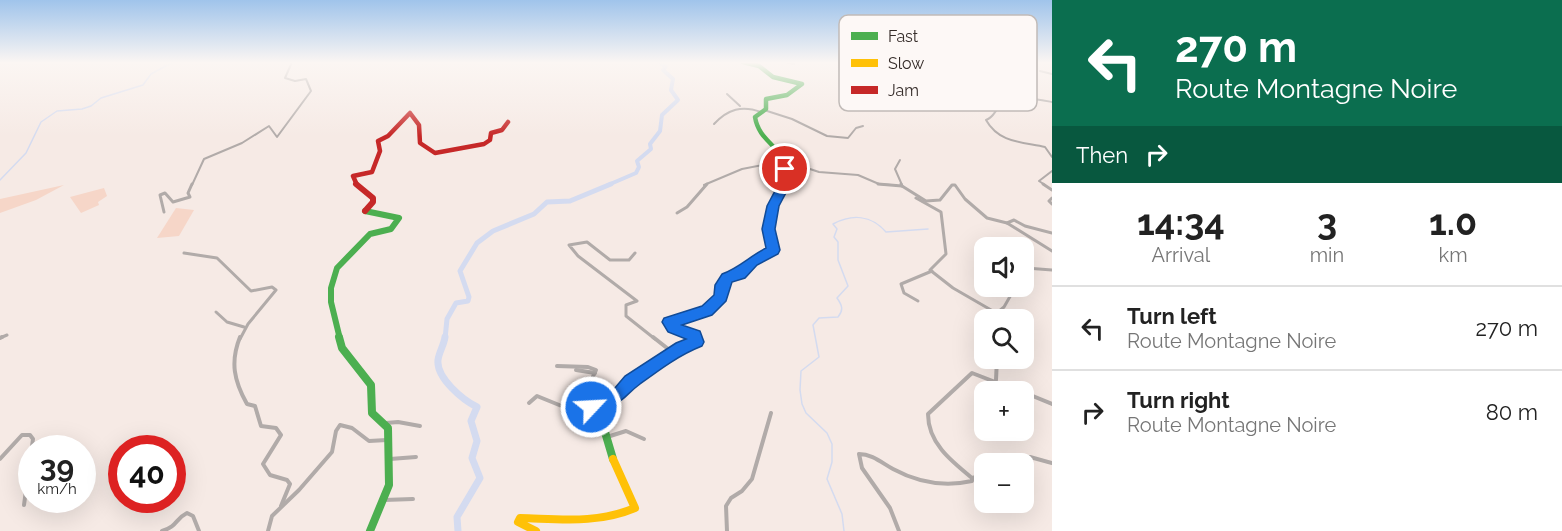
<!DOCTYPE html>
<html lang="en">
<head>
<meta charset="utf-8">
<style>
	:root { --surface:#fff; --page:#f6f6f6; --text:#222; --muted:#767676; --line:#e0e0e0 }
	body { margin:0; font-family:Raleway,sans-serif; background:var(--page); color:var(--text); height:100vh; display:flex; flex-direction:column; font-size:22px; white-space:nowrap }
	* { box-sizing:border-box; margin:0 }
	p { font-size:20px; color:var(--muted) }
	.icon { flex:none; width:33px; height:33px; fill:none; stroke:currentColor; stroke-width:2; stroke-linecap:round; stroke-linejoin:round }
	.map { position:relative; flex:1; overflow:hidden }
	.side { display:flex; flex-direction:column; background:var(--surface); width:510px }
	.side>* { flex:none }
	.guide { background:#0b6e4f; color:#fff; overflow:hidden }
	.buttons { position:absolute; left:974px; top:237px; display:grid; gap:12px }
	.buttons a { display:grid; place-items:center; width:60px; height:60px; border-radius:12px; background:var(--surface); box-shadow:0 6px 24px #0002; font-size:30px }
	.speed { position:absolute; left:18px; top:435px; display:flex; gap:12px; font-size:30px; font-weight:700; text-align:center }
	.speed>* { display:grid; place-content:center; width:78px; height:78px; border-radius:50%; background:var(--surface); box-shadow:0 6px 24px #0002; line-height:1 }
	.speed small { font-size:15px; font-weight:400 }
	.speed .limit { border:9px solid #d22; background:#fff; color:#111 }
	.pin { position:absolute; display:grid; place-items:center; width:51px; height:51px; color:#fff; margin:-26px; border:3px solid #fff; border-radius:50%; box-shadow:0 2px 6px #0007 }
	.me { position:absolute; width:66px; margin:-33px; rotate:65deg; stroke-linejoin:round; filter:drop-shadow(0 0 4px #0008) }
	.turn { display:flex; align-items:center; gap:21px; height:126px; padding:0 24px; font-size:27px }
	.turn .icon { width:78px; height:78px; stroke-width:2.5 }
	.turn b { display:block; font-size:42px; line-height:51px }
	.then { display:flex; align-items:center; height:57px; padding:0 24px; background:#0003; gap:12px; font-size:22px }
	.eta { display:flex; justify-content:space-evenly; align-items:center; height:102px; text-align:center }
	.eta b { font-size:36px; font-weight:700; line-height:42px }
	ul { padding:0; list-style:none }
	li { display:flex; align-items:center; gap:18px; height:84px; padding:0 24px; border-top:2px solid var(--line) }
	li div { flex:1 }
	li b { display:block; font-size:22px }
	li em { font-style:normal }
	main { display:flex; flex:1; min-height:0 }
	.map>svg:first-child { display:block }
</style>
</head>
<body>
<main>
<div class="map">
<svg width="1052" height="531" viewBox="0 0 1052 531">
	<rect width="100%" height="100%" fill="#f6eae5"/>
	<!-- green -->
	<g fill="#f6d6c8">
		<polygon points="64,185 36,200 0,213 0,199"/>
		<polygon points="104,188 107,196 98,202 99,205 81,213 70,197"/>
		<polygon points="176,208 194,210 179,236 157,238"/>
	</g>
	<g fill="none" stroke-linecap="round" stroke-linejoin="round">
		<!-- stream -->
		<g stroke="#d4dbf0" stroke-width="1.5">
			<polyline points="0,180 26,153 41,122 57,111 82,109 91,106 101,98 143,85 151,74 173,62"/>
			<path d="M844,531L842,514L827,479L832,462V444L827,433L806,413L802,404L800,390L801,371L819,357L813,325L819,318L838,317C844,310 842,305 837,298L848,286L838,260V242L834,237L837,229L833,224C852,214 871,215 886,232L928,229"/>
		</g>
		<!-- river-far2 -->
		<polyline stroke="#d4dbf0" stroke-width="4" points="608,185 636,173 639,167 637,161 651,149 650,144 660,131 662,115 678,100 671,90 673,79 663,70 666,66 658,62"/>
		<!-- river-far1 -->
		<polyline stroke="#d4dbf0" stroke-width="5" points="445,339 447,319 456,303 468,301 469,297 460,271 477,243 493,231 534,214 547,202 570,201 611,184"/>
		<!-- river -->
		<path stroke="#d4dbf0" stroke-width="7" d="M445,337C444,345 439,352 438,360C436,378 463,400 477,407L471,421L477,441L472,458L480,478L457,517L458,531"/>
		<!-- street-far2 -->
		<g stroke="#b1aba9" stroke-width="2">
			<polyline points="786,62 794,64"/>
			<polyline points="939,62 959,71 944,73 953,78 974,80 1019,98"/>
			<polyline points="1040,71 1052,74"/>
			<polyline points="727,94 740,106"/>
			<path d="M1052,102C1036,99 1013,94 999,107C994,112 994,117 986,120C999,143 1022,142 1045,147L1052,157"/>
			<polyline points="764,110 792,119 827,136 848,138 856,128 863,126"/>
			<path d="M714,124C728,109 742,105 761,112"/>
			<polyline points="900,160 895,169 902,185"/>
			<polyline points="786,175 801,166 819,172 858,175 879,184 891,185"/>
			<polyline points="192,185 204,159 242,143 269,126 277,137 311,91 306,79 295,81 285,78 292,62"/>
			<polyline points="704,185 742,169 784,161"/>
			<polyline points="952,185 955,185"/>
			<polyline points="1045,185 1039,181 1052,171"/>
		</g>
		<!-- street-far1 -->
		<g stroke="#b1aba9" stroke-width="3">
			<polyline points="878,184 902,186 926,201 940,200 952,185 955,185 965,199 987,218 1007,223 1052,251"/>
			<polyline points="901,184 902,186"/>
			<polyline points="1043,184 1052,190"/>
			<polyline points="916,198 941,212 946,254 930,270 953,288 998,314"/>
			<polyline points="1052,198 1049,201 1052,204"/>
			<polyline points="164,212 160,195 165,193 173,202 190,197 188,193 192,184"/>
			<polyline points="677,213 687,207 707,184"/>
			<polyline points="1007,223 1014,220 1025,226 1052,233"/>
			<polyline points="184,253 217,258 251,291 272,287 276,290 248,324 240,339"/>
			<polyline points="635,253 629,260 610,260 587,242 569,245 578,256 637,301 626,305 626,316 655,339"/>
			<polyline points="1023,273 1026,268 1052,270"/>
			<polyline points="918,301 904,293 901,284 932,271"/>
			<polyline points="216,312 227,322 244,327"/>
			<polyline points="997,320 998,312 1004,307 1016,286"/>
			<polyline points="0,338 7,335"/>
		</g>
		<!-- street -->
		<g stroke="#b1aba9" stroke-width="4">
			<path d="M240,337C230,362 234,381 247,404L255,406L261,426L276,428L281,435L263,464L270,475L287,480L290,484L281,506"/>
			<polyline points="653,337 672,352"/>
			<polyline points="0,338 2,337"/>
			<polyline points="557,366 588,367 596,370 590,383 602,399"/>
			<polyline points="576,370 595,373"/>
			<polyline points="996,380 997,358"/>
			<polyline points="1023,392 1052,404"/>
			<polyline points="529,403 537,396 569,409 591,407"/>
			<polyline points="386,423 398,422 420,426"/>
			<polyline points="607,437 626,431 644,439"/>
			<polyline points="0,459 22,435 30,435 33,439 24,505"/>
			<polyline points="390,459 416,457"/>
			<polyline points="1010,464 1030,457 1052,463"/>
			<polyline points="972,478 984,475"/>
			<polyline points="384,500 413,499"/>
			<path d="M162,531C178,526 175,519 187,513L193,516L199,531"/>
			<polyline points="268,531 272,516 299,490 332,452 336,431 340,425 352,428 369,441 387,440"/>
			<polyline points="727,531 726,506 731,498 742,491 752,479 771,413"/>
			<path d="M899,531L890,508L862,468L859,454C872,454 882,463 893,469C917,482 945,487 972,481V478C951,461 928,443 928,414L972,373L1021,392"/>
		</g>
		<!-- fast-far2 -->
		<path stroke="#4caf50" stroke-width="4.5" d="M743,62L759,66L773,77L802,84L787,95L766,99V109L755,117C760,148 794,146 781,185"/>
		<!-- fast-far1 -->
		<g stroke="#4caf50" stroke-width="6">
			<polyline points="340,339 331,302 331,288 337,268 370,234 391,229 399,218 365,211"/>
			<polyline points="695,339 695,336 673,327 669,322 707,311 721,297 722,285 727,277 740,274 752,262 773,251 770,219 782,184"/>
		</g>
		<!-- fast -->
		<g stroke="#4caf50" stroke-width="8">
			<polyline points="339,337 342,348 371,385 372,413 388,428 389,485 370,531"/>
			<polyline points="613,459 602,422 591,407 591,403 620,394 631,381 681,347 696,342 695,337"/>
		</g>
		<!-- slow -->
		<path stroke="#ffc107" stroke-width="8" d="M536,531L518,522L520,518C560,519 597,524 635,508L613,459"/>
		<!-- jam-far1 -->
		<polyline stroke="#c62828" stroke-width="4.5" points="357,185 353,176 372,172 380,151 378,141 388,136 410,113 419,125 420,143 435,153 484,144 490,140 491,133 502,130 508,122"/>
		<!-- jam -->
		<polyline stroke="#c62828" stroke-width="6" points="356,184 373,198 373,202 365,211"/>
	</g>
	<!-- sky -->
	<linearGradient id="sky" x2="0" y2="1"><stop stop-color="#a0c4eb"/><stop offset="0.46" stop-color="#fbf6f3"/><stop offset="1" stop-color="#fbf6f3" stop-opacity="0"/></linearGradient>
	<rect width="1052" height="136" fill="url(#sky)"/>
	<!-- route -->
	<path fill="#1a73e8" stroke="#114b97" stroke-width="1.5" d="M785,166L791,169L789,187L779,206L775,229L780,250L778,254L757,265L745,278L732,282L726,301L712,315L682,325L700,331L704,342L702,346C679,355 659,370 640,384C621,398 626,403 599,407L596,413L591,415L585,413L582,407L588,395L614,389L625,376L676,343L686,339L668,332L662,322L664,318L702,306L714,295L715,285L722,274C739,268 750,256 766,248L762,229L767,206L777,187L779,169Z"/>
	<!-- legend -->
	<rect x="839" y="15" width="198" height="96" rx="9" fill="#fdf8f6" stroke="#c1bbb8" stroke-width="1.5"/>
	<rect x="851" y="32" width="27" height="8" fill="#4caf50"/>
	<rect x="851" y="59" width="27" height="8" fill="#ffc107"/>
	<rect x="851" y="86" width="27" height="8" fill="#c62828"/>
	<g font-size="16" fill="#352c29">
		<text x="888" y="42">Fast</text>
		<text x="888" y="69">Slow</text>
		<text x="888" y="96">Jam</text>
	</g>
</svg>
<div class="buttons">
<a><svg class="icon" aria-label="sound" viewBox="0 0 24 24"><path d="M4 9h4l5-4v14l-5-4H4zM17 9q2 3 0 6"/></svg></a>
<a><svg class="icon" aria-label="search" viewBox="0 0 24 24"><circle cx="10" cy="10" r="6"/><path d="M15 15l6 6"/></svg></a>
<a>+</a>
<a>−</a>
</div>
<div class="speed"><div>39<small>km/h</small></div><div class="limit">40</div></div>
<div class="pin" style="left:785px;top:169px;background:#d93025"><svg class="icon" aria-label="arrive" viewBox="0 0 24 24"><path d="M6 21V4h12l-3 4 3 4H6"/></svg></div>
<svg class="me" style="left:591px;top:407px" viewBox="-20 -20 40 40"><circle r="17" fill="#1a73e8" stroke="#fff" stroke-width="3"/><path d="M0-11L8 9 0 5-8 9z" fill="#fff"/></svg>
</div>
<section class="side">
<div class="guide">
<div class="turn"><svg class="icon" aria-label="left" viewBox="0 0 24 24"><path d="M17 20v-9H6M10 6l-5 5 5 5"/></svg><div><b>270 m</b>Route Montagne Noire</div></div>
<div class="then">Then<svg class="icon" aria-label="right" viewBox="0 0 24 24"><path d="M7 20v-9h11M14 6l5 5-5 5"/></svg></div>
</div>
<div class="eta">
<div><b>14:34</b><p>Arrival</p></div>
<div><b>3</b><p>min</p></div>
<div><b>1.0</b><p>km</p></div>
</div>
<ul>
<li><svg class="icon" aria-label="left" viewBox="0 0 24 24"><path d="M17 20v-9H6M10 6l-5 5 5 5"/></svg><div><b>Turn left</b><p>Route Montagne Noire</p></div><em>270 m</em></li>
<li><svg class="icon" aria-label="right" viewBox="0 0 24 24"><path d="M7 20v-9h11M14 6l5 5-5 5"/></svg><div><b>Turn right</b><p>Route Montagne Noire</p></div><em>80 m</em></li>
</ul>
</section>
</main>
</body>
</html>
